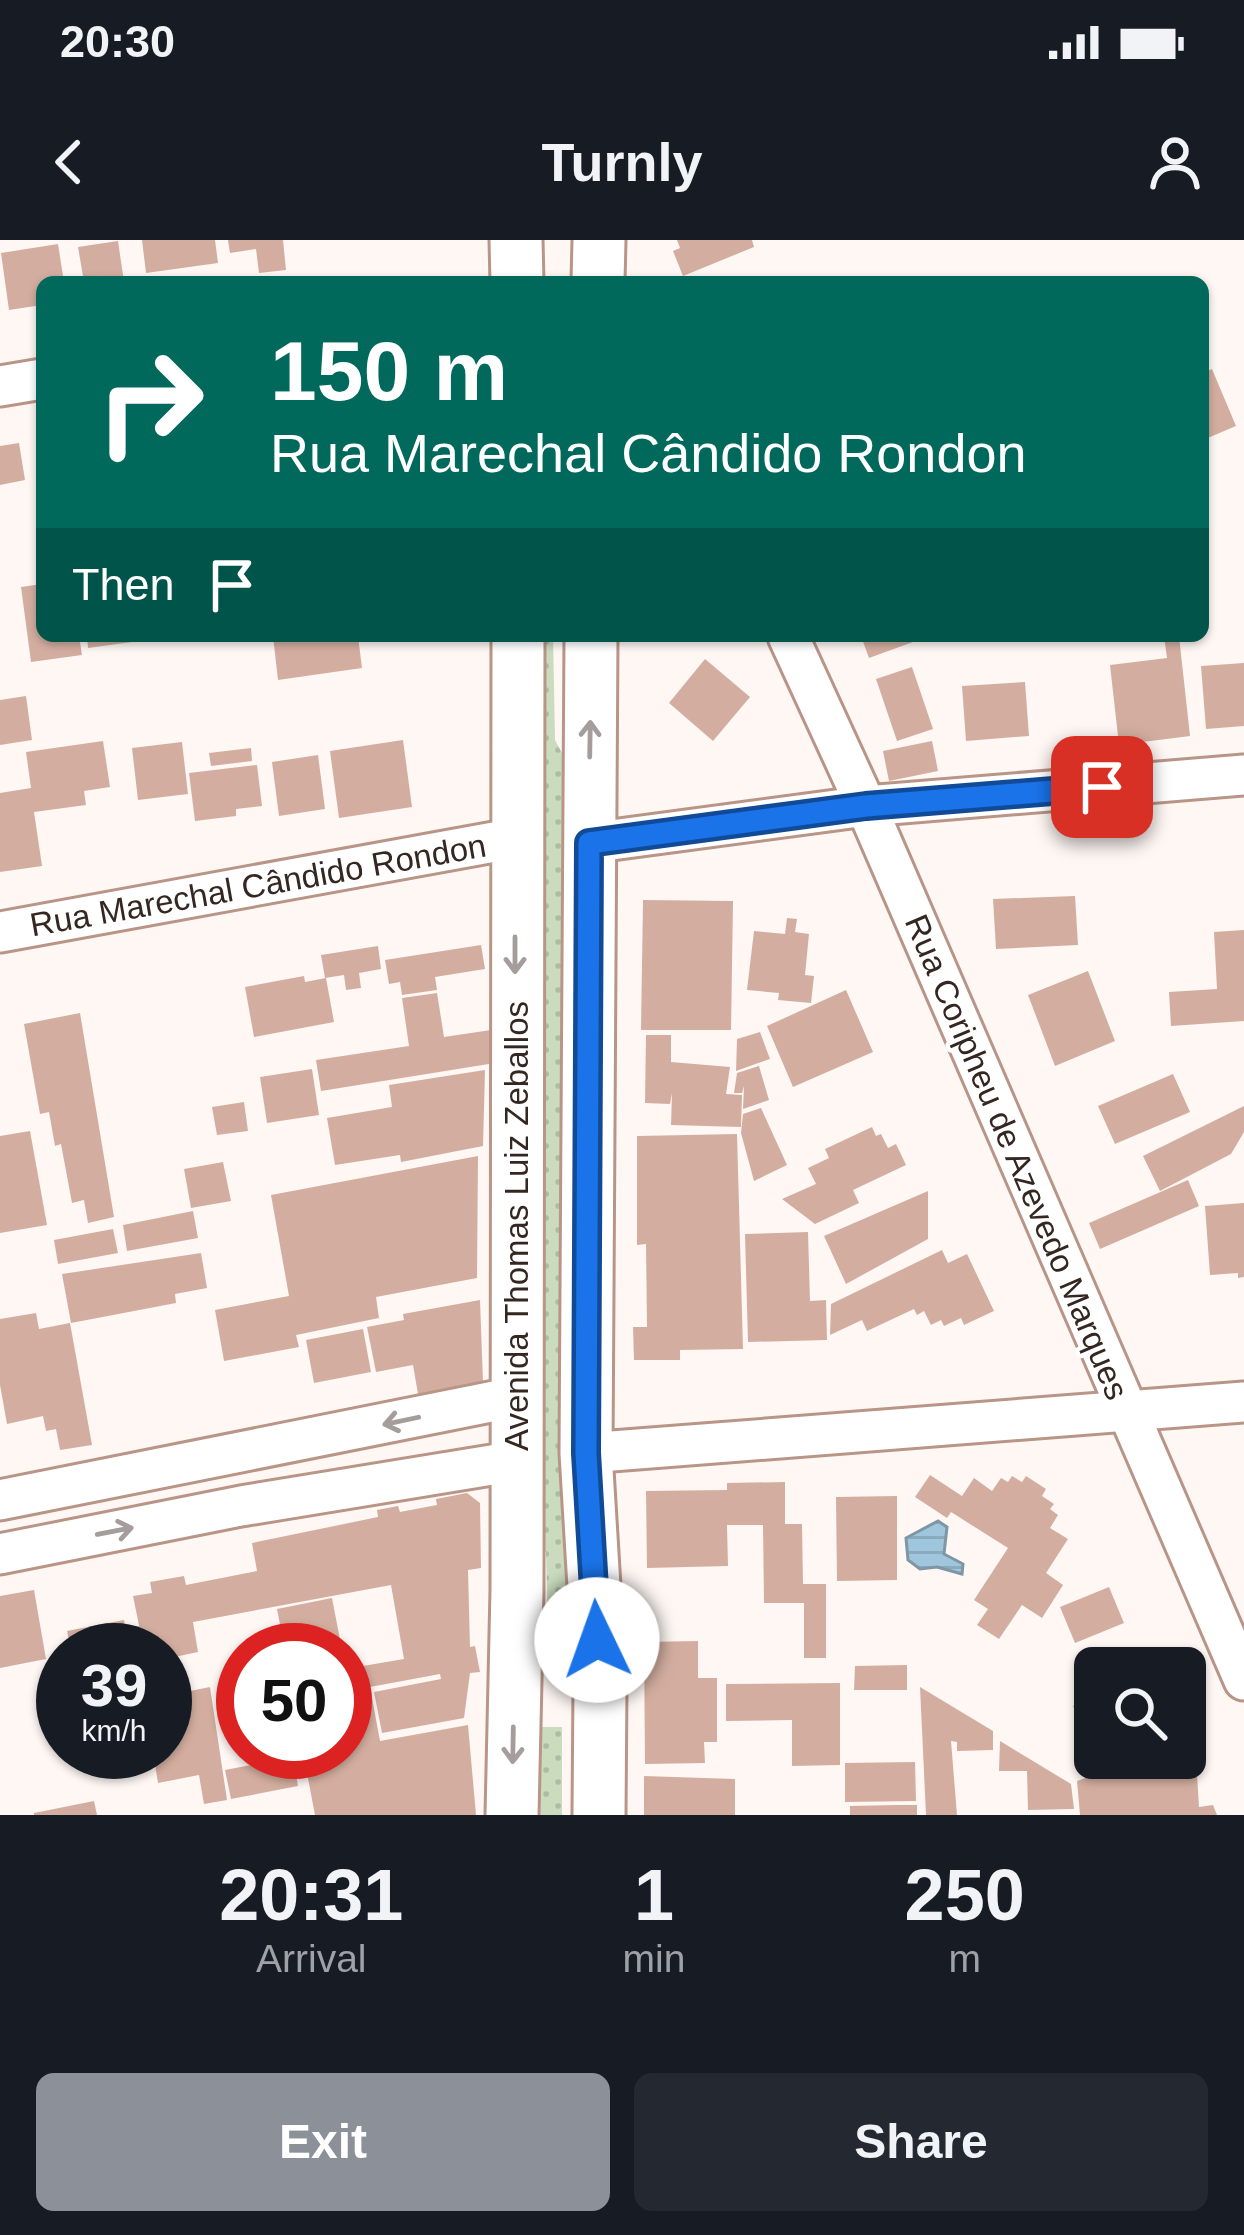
<!DOCTYPE html>
<html lang="en">
<head>
<meta charset="utf-8">
<style>
	:root { --surface:#171b24; --page:#242831; --text:#f1f3f6; --muted:#9ea1a6; --accent:#8c9099 }
	body { margin:0; font-family:Helvetica,sans-serif; background:var(--page); color:var(--text); height:100vh; display:flex; flex-direction:column; font-size:45px; white-space:nowrap }
	* { box-sizing:border-box; margin:0 }
	p { font-size:39px; color:var(--muted) }
	.icon { flex:none; width:66px; height:66px; fill:none; stroke:currentColor; stroke-width:2; stroke-linecap:round; stroke-linejoin:round }
	.map { position:relative; height:1575px; overflow:hidden }
	.side { display:flex; flex-direction:column; background:var(--surface); flex:1 }
	.side>* { flex:none }
	.banner { position:absolute; left:36px; top:36px; width:1173px; height:366px; border-radius:18px; box-shadow:0 3px 9px #0004; background:#00695c; color:#fff; overflow:hidden }
	.tools { position:absolute; left:1074px; top:1407px; display:grid; gap:24px }
	.tools a { display:grid; place-items:center; width:132px; height:132px; border-radius:18px; background:var(--surface); box-shadow:0 3px 9px #0004; font-size:60px }
	.speed { position:absolute; left:36px; top:1383px; display:flex; gap:24px; font-size:60px; font-weight:700; text-align:center }
	.speed>* { display:grid; place-content:center; width:156px; height:156px; border-radius:50%; background:var(--surface); box-shadow:0 3px 9px #0004; line-height:1 }
	.speed small { font-size:30px; font-weight:400 }
	.speed .limit { border:18px solid #d22; background:#fff; color:#111 }
	.pin { position:absolute; display:grid; place-items:center; width:102px; height:102px; color:#fff; margin:-51px; border-radius:24px; box-shadow:0 6px 18px #0006 }
	.me { position:absolute; width:132px; margin:-66px; rotate:357deg; stroke-linejoin:round; filter:drop-shadow(0 0 9px #0008) }
	.turn { display:flex; align-items:center; gap:42px; height:252px; padding:0 36px; font-size:54px }
	.turn .icon { width:156px; height:156px; stroke-width:2.5 }
	.turn b { display:block; font-size:84px; line-height:102px }
	.then { display:flex; align-items:center; height:114px; padding:0 36px; background:#0003; gap:24px; font-size:45px }
	.eta { display:flex; justify-content:space-evenly; align-items:center; height:204px; text-align:center }
	.eta b { font-size:72px; font-weight:700; line-height:84px }
	.cta { display:flex; gap:24px; margin-top:auto; padding:24px 36px }
	.cta a { flex:1; height:138px; border-radius:18px; background:var(--accent); color:#fff; font-size:48px; font-weight:700; line-height:138px; text-align:center }
	.cta a+a { background:var(--page); color:var(--text) }
	.status { display:flex; justify-content:space-between; align-items:center; height:84px; padding:0 60px; background:var(--surface); direction:ltr }
	.status svg { height:33px; fill:currentColor }
	header { display:flex; justify-content:space-between; align-items:center; height:156px; padding:0 36px; background:var(--surface); font-size:54px; font-weight:700 }
	.map>svg:first-child { display:block }
</style>
</head>
<body>
<div class="status"><b>20:30</b><svg viewBox="0 0 49 12"><path d="M0 12V9h3v3zM5 12V6h3v6zM10 12V3h3v9zM15 12V0h3v12zM26 1h20v11H26zM47 4h2v5h-2z"/></svg></div>
<header><svg class="icon" aria-label="back" viewBox="0 0 24 24"><path d="M15 5l-7 7 7 7"/></svg>Turnly<svg class="icon" aria-label="person" viewBox="0 0 24 24"><circle cx="12" cy="8" r="4"/><path d="M4 21q1-7 8-7t8 7"/></svg></header>
<div class="map">
<svg width="1244" height="1575" viewBox="0 0 1244 1575">
	<defs>
		<pattern id="grass-dots" width="8" height="8" patternUnits="userSpaceOnUse" patternTransform="scale(3)"><rect width="8" height="8" fill="#cadbbe"/><path d="M2 2h.1M6 6h.1" fill="none" stroke="#aebca3" stroke-width="1.8" stroke-linecap="round"/></pattern>
		<pattern id="water-rules" width="6" height="5" patternUnits="userSpaceOnUse" patternTransform="scale(3)"><rect width="6" height="5" fill="#9fc6dd"/><path d="M0 2.5h6" fill="none" stroke="#8aaabd"/></pattern>
	</defs>
	<rect width="100%" height="100%" fill="#fef7f4"/>
	<!-- grass -->
	<g fill="url(#grass-dots)">
		<polygon points="533,396 553,396 555,500 563,515 566,610 568,1419 549,1425 546,1312 532,1300"/>
		<polygon points="530,1487 562,1487 562,1575 531,1575"/>
	</g>
	<!-- water -->
	<polygon fill="url(#water-rules)" stroke="#7f96a4" stroke-width="3" points="938,1281 947,1287 944,1314 963,1324 962,1334 937,1327 920,1329 908,1320 906,1298"/>
	<!-- building -->
	<g fill="#d3aea0">
		<polygon points="142,0 215,0 218,23 146,33"/>
		<polygon points="228,0 283,0 286,30 259,33 256,9 230,13"/>
		<polygon points="677,0 752,0 754,7 683,36 673,11 680,8"/>
		<polygon points="118,1 124,42 84,42 78,7"/>
		<polygon points="58,4 64,42 42,42 42,65 9,70 1,13"/>
		<polygon points="1212,129 1236,186 1203,200 1203,133"/>
		<polygon points="19,203 25,240 0,245 0,206"/>
		<polygon points="42,344 42,396 79,396 82,415 31,422 21,347"/>
		<polygon points="87,396 153,396 154,399 88,408"/>
		<polygon points="273,396 358,396 362,428 278,440"/>
		<polygon points="861,396 911,396 913,402 869,418"/>
		<polygon points="1164,396 1179,396 1190,496 1119,505 1110,425 1167,418"/>
		<polygon points="705,419 750,457 713,501 669,463"/>
		<polygon points="1244,423 1244,486 1206,489 1201,426"/>
		<polygon points="912,427 933,489 897,501 876,439"/>
		<polygon points="1025,442 1029,496 966,501 962,446"/>
		<polygon points="26,456 32,500 0,505 0,460"/>
		<polygon points="403,500 412,567 339,578 330,511"/>
		<polygon points="103,501 110,547 84,551 86,565 34,572 42,626 0,632 0,553 31,548 26,512"/>
		<polygon points="932,501 938,531 889,541 883,511"/>
		<polygon points="182,502 188,554 138,560 132,508"/>
		<polygon points="251,508 252,521 211,526 209,513"/>
		<polygon points="318,515 325,569 279,576 272,522"/>
		<polygon points="257,525 262,566 236,569 236,576 195,581 189,533"/>
		<polygon points="1075,656 1078,705 996,709 993,659"/>
		<polygon points="643,660 733,661 731,790 641,790"/>
		<polygon points="787,678 797,679 795,692 809,694 805,735 814,736 811,763 778,760 779,753 747,750 754,691 785,694"/>
		<polygon points="1244,690 1244,781 1171,786 1169,752 1217,749 1214,692"/>
		<polygon points="481,705 485,729 435,737 437,750 402,755 400,742 389,744 385,720"/>
		<polygon points="378,706 381,729 359,733 361,748 346,750 344,735 325,738 321,715"/>
		<polygon points="1088,731 1115,801 1055,826 1028,755"/>
		<polygon points="304,736 305,742 326,738 334,782 254,797 245,747"/>
		<polygon points="846,750 873,812 793,847 767,786"/>
		<polygon points="437,753 444,797 491,790 495,823 321,851 316,820 409,806 402,758"/>
		<polygon points="80,773 114,977 88,983 84,960 72,963 61,904 55,906 49,872 40,874 24,784"/>
		<polygon points="760,792 770,819 736,831 737,799"/>
		<polygon points="646,795 671,795 671,822 730,827 726,854 742,855 741,887 671,885 672,853 670,864 645,863"/>
		<polygon points="759,826 769,860 743,869 744,846 742,853 734,853 737,833"/>
		<polygon points="312,829 319,875 267,883 260,837"/>
		<polygon points="485,830 483,906 401,922 400,915 335,925 327,878 392,867 389,845"/>
		<polygon points="1173,834 1190,872 1115,904 1098,866"/>
		<polygon points="244,862 248,891 217,895 212,867"/>
		<polygon points="1244,866 1244,892 1231,914 1160,951 1143,916"/>
		<polygon points="761,868 787,925 754,941 741,893 743,874"/>
		<polygon points="872,887 876,896 881,894 888,908 896,904 906,925 853,950 859,963 815,984 782,959 816,944 808,928 829,918 825,909"/>
		<polygon points="30,891 47,985 0,993 0,896"/>
		<polygon points="737,894 743,1109 680,1110 680,1120 634,1120 633,1087 647,1087 646,1004 637,1005 637,896"/>
		<polygon points="478,916 477,1038 376,1057 379,1078 296,1095 299,1107 224,1121 215,1070 289,1056 271,955"/>
		<polygon points="223,922 231,961 191,968 184,929"/>
		<polygon points="1188,940 1199,966 1100,1009 1089,983"/>
		<polygon points="928,951 928,999 846,1044 824,996"/>
		<polygon points="1244,963 1244,1037 1238,1038 1238,1033 1210,1035 1205,966"/>
		<polygon points="193,971 198,998 127,1011 123,985"/>
		<polygon points="113,989 118,1013 58,1024 54,1000"/>
		<polygon points="808,992 810,1061 826,1060 827,1100 748,1102 745,994"/>
		<polygon points="942,1010 948,1023 967,1014 994,1071 964,1085 961,1078 944,1086 941,1080 931,1085 924,1071 917,1075 914,1069 867,1091 862,1080 830,1095 831,1064"/>
		<polygon points="201,1013 207,1048 175,1054 176,1063 71,1083 62,1034"/>
		<polygon points="480,1060 483,1142 418,1154 413,1125 376,1132 367,1087 404,1080 403,1074"/>
		<polygon points="36,1073 39,1089 70,1083 92,1205 60,1210 56,1189 46,1191 43,1176 7,1184 0,1145 0,1079"/>
		<polygon points="363,1089 371,1132 314,1143 306,1100"/>
		<polygon points="930,1235 962,1256 974,1238 992,1251 1001,1238 1008,1242 1012,1236 1022,1242 1026,1236 1046,1249 1042,1256 1054,1264 1050,1269 1058,1275 1050,1288 1068,1299 1046,1333 1063,1345 1042,1378 1022,1365 999,1399 977,1385 988,1369 974,1360 1008,1308 951,1272 947,1278 915,1257"/>
		<polygon points="785,1242 785,1284 802,1284 803,1344 826,1344 826,1418 804,1418 804,1363 764,1363 763,1285 727,1285 728,1326 647,1328 646,1251 727,1250 727,1243"/>
		<polygon points="467,1253 480,1263 481,1328 468,1330 470,1407 475,1406 480,1432 470,1433 464,1478 382,1493 374,1452 441,1439 440,1434 370,1447 380,1501 468,1485 476,1575 315,1575 303,1512 345,1512 345,1429 404,1419 391,1345 193,1382 198,1412 165,1419 163,1408 144,1410 133,1356 152,1353 150,1342 184,1336 186,1345 257,1331 252,1303 378,1277 377,1270 398,1266 400,1272 437,1265 436,1259"/>
		<polygon points="897,1256 897,1340 837,1341 836,1257"/>
		<polygon points="1109,1347 1124,1383 1075,1403 1060,1367"/>
		<polygon points="34,1350 46,1419 0,1428 0,1356"/>
		<polygon points="332,1358 342,1410 285,1410 277,1369"/>
		<polygon points="124,1380 129,1410 71,1410 67,1391"/>
		<polygon points="698,1401 698,1438 717,1438 717,1502 704,1502 705,1523 645,1524 644,1402"/>
		<polygon points="907,1425 907,1450 854,1450 855,1426"/>
		<polygon points="840,1443 840,1525 792,1526 792,1480 726,1481 726,1444"/>
		<polygon points="210,1447 227,1560 204,1564 199,1535 158,1543 153,1512 165,1512 165,1456"/>
		<polygon points="920,1447 993,1491 993,1510 957,1511 957,1502 951,1501 957,1575 926,1575"/>
		<polygon points="1095,1456 1095,1496 1087,1499 1073,1466"/>
		<polygon points="1000,1501 1071,1544 1074,1569 1028,1570 1027,1531 999,1531"/>
		<polygon points="293,1517 298,1546 231,1559 225,1530"/>
		<polygon points="1142,1518 1184,1518 1197,1534 1199,1567 1213,1565 1217,1575 1080,1575 1077,1541"/>
		<polygon points="915,1522 916,1561 845,1562 845,1523"/>
		<polygon points="644,1536 735,1539 735,1575 644,1575"/>
		<polygon points="94,1561 97,1575 34,1575 34,1573"/>
		<polygon points="896,1565 917,1565 917,1575 850,1575 850,1566"/>
	</g>
	<g fill="none" stroke-linecap="round" stroke-linejoin="round">
		<!-- minor casing -->
		<g stroke="#b99587" stroke-width="45">
			<g id="minor">
				<polyline points="0,146 42,139"/>
				<polyline points="788,396 866,566 1244,1440"/>
				<polyline points="589,603 866,566 1244,535"/>
				<polyline points="0,692 516,598"/>
				<polyline points="586,1213 1244,1162"/>
				<polyline points="0,1260 515,1157"/>
				<polyline points="0,1314 241,1266 516,1221"/>
			</g>
		</g>
		<!-- major casing -->
		<g stroke="#b99587" stroke-width="57">
			<g id="major">
				<polyline points="516,0 517,42"/>
				<polyline points="598,42 599,0"/>
				<polyline points="591,396 586,1213 600,1447 599,1575"/>
				<polyline points="512,1575 517,1350 518,396"/>
			</g>
		</g>
		<!-- minor -->
		<use href="#minor" stroke="#fff" stroke-width="39"/>
		<!-- major -->
		<use href="#major" stroke="#fff" stroke-width="51"/>
	</g>
	<!-- one-way arrows -->
	<defs><path id="oneway-shaft" d="M-6 0H5M1.5-3L5.5 0L1.5 3" fill="none" stroke-width="1.6" stroke-linecap="round" stroke-linejoin="round" transform="scale(3)"/></defs>
	<g stroke="#a49d9b">
		<use href="#oneway-shaft" transform="translate(590 499) rotate(-89)"/>
		<use href="#oneway-shaft" transform="translate(515 715) rotate(90)"/>
		<use href="#oneway-shaft" transform="translate(401 1181) rotate(168)"/>
		<use href="#oneway-shaft" transform="translate(115 1291) rotate(-11)"/>
		<use href="#oneway-shaft" transform="translate(513 1505) rotate(91)"/>
	</g>
	<g fill="none" stroke-linecap="round" stroke-linejoin="round">
		<!-- route casing -->
		<g stroke="#114b97" stroke-width="30">
			<polyline id="route" points="597,1400 586,1213 589,603 866,566 1102,547"/>
		</g>
		<!-- route -->
		<use href="#route" stroke="#1a73e8" stroke-width="21"/>
	</g>
	<g text-anchor="middle" dominant-baseline="central" stroke-width="9" stroke-linejoin="round" paint-order="stroke">
		<!-- street labels -->
		<g font-size="33" fill="#342620" stroke="#fff">
			<text transform="translate(258 645) rotate(-10)">Rua Marechal Cândido Rondon</text>
			<text transform="translate(1017 917) rotate(67)">Rua Coripheu de Azevedo Marques</text>
			<text transform="translate(516 986) rotate(-90)">Avenida Thomas Luiz Zeballos</text>
		</g>
	</g>
</svg>
<div class="tools">
<a><svg class="icon" aria-label="search" viewBox="0 0 24 24"><circle cx="10" cy="10" r="6"/><path d="M15 15l6 6"/></svg></a>
</div>
<div class="speed"><div>39<small>km/h</small></div><div class="limit">50</div></div>
<div class="pin" style="left:1102px;top:547px;background:#d93025"><svg class="icon" aria-label="arrive" viewBox="0 0 24 24"><path d="M6 21V4h12l-3 4 3 4H6"/></svg></div>
<svg class="me" style="left:597px;top:1400px" viewBox="-20 -20 40 40"><circle r="19" fill="#fff"/><path d="M0-13L10 11 0 6-10 11z" fill="#1a73e8"/></svg>
<div class="banner">
<div class="turn"><svg class="icon" aria-label="right" viewBox="0 0 24 24"><path d="M7 20v-9h11M14 6l5 5-5 5"/></svg><div><b>150 m</b>Rua Marechal Cândido Rondon</div></div>
<div class="then">Then<svg class="icon" aria-label="arrive" viewBox="0 0 24 24"><path d="M6 21V4h12l-3 4 3 4H6"/></svg></div>
</div>
</div>
<section class="side">
<div class="eta">
<div><b>20:31</b><p>Arrival</p></div>
<div><b>1</b><p>min</p></div>
<div><b>250</b><p>m</p></div>
</div>
<div class="cta"><a>Exit</a><a>Share</a></div>
</section>
</body>
</html>
